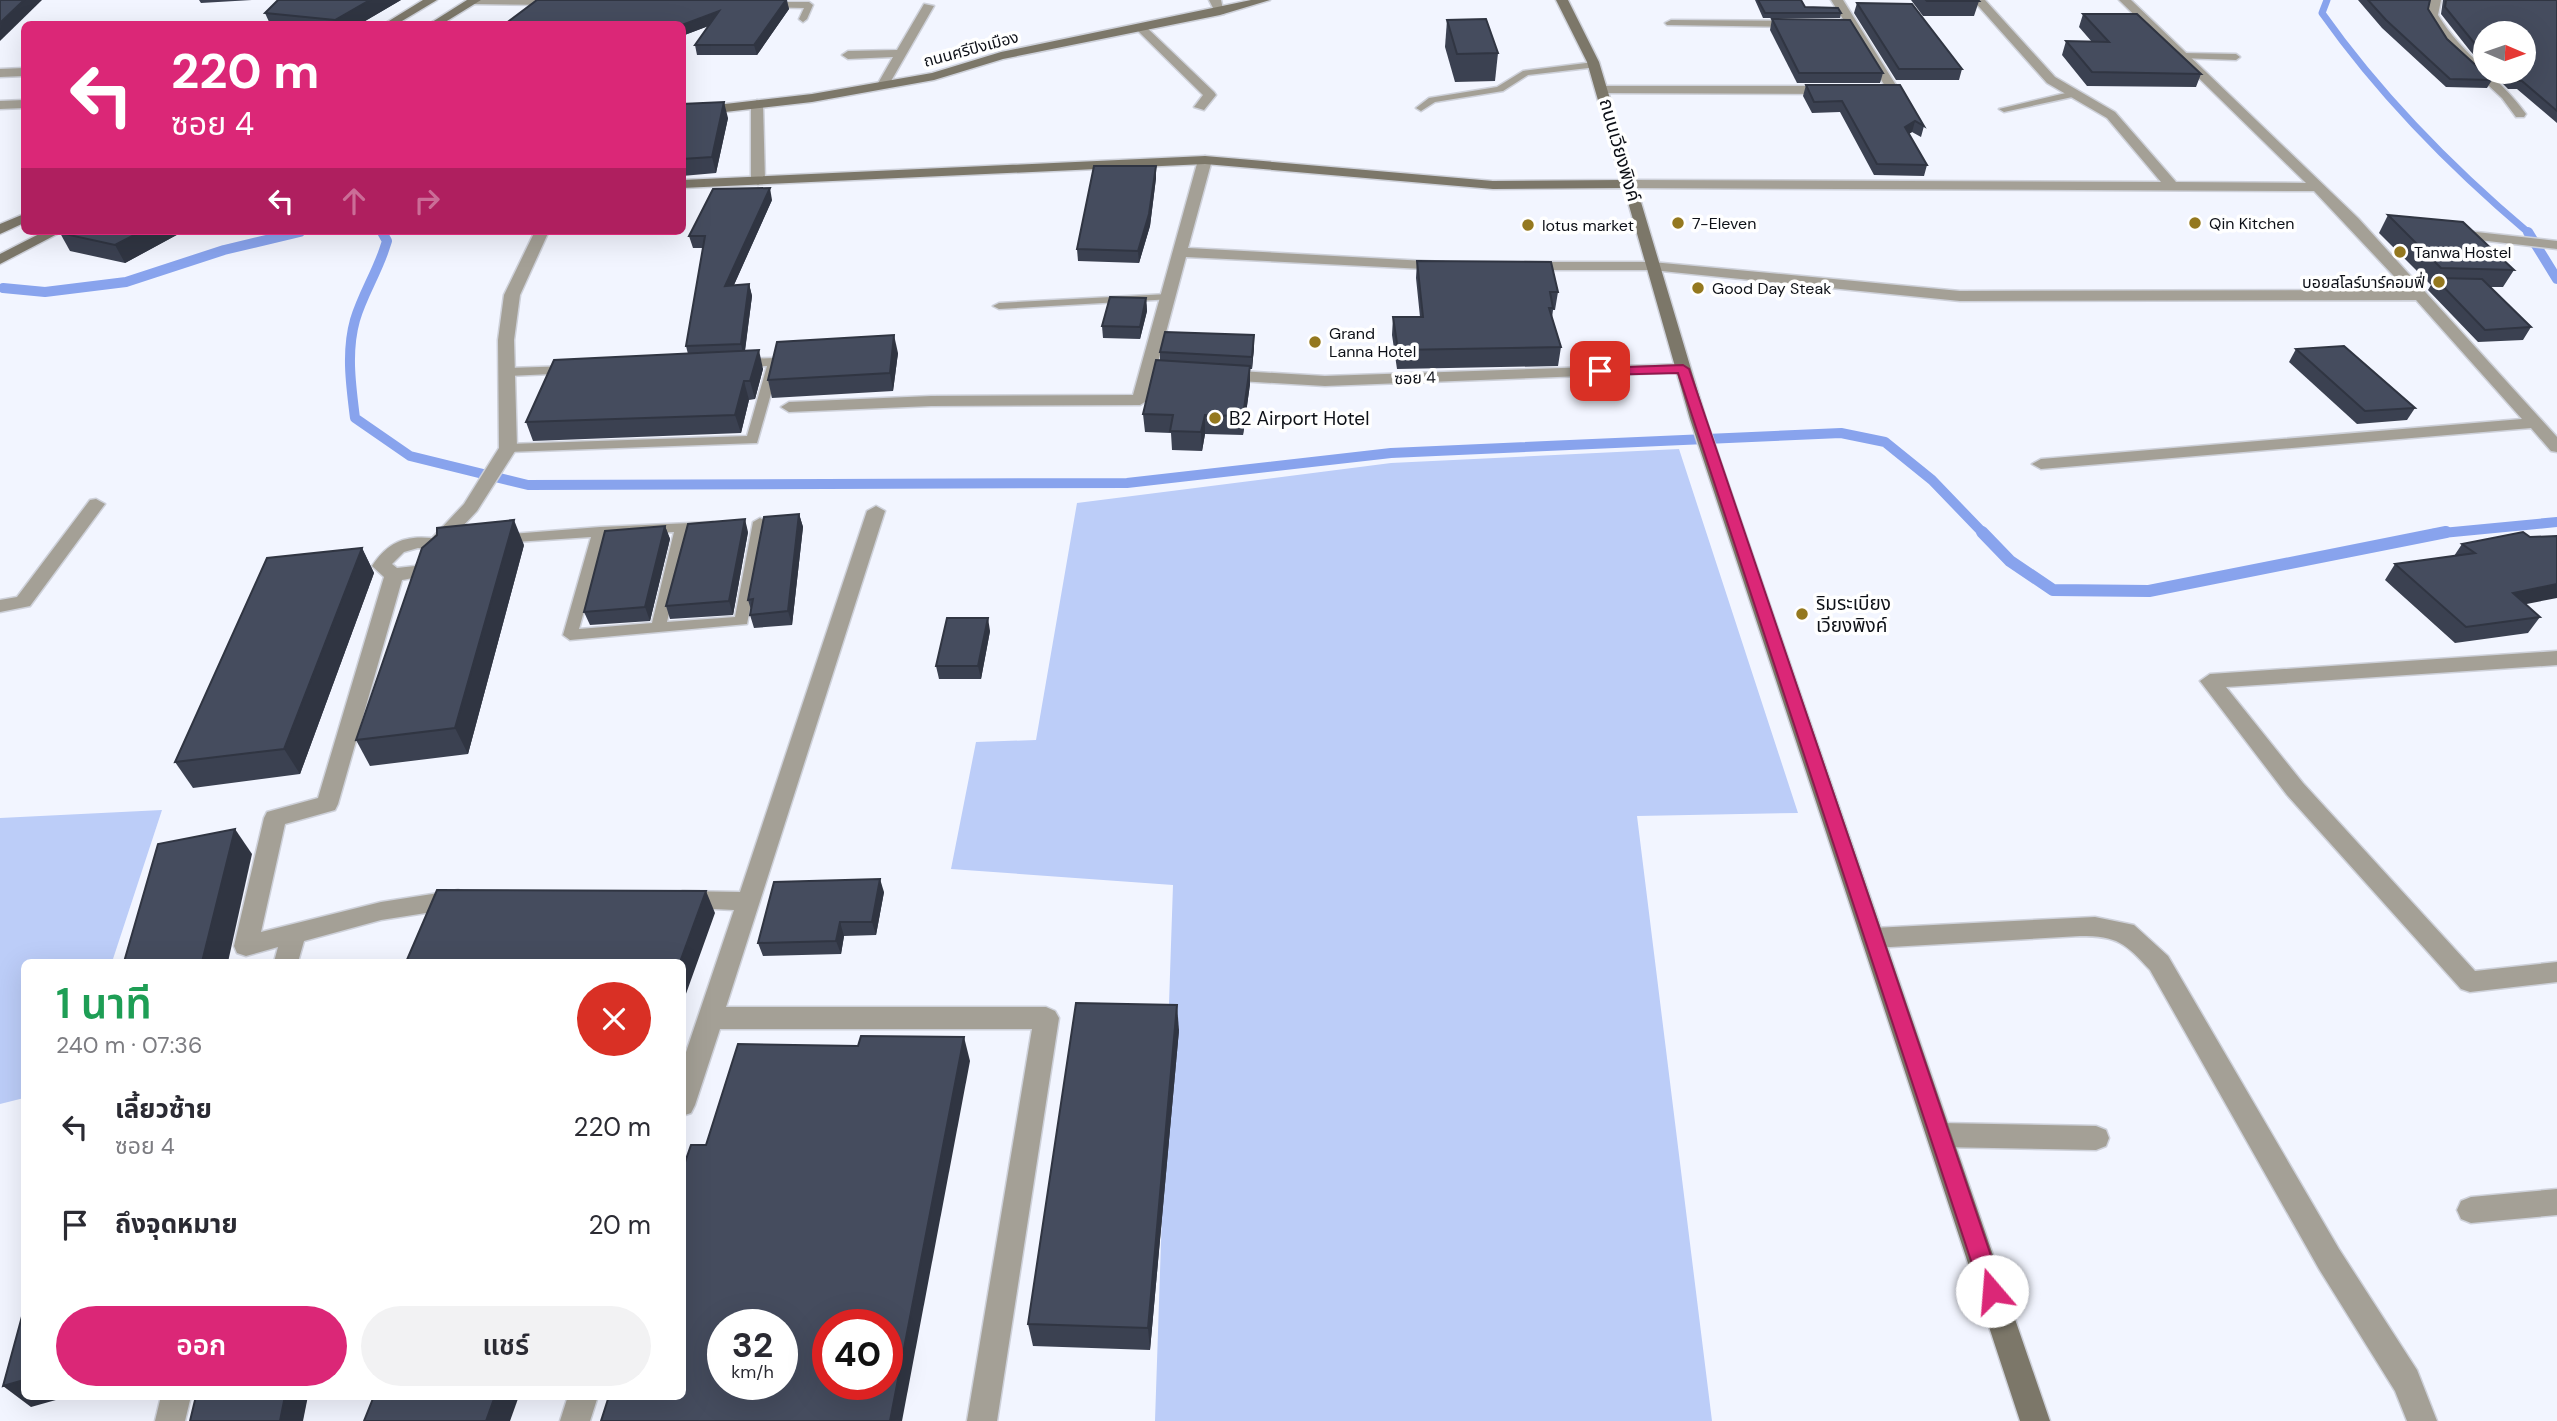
<!DOCTYPE html>
<html lang="th">
<head>
<meta charset="utf-8">
<style>
	:root { --surface:#fff; --page:#f2f2f3; --text:#2b2b33; --muted:#7c7c81; --accent:#db2777 }
	body { margin:0; font-family:"DM Sans","Noto Sans Thai",sans-serif; background:var(--page); color:var(--text); height:100vh; display:flex; flex-direction:column; font-size:26px; white-space:nowrap }
	* { box-sizing:border-box; margin:0 }
	p { font-size:23px; color:var(--muted) }
	.icon { flex:none; width:38px; height:38px; fill:none; stroke:currentColor; stroke-width:2; stroke-linecap:round; stroke-linejoin:round }
	.map { position:relative; flex:1; overflow:hidden }
	.sheet { position:absolute; left:21px; top:959px; width:665px; height:441px; display:flex; flex-direction:column; background:var(--surface); border-radius:10px; box-shadow:0 7px 28px #0002 }
	.sheet>* { flex:none }
	.banner { position:absolute; left:21px; top:21px; width:665px; height:214px; border-radius:10px; box-shadow:0 7px 28px #0002; background:#db2777; color:#fff; overflow:hidden }
	.needle { width:46px; rotate:92deg }
	.fabs { position:absolute; left:2473px; top:21px; display:grid; gap:14px }
	.fabs a { display:grid; place-items:center; width:63px; height:63px; border-radius:50%; background:var(--surface); box-shadow:0 7px 28px #0002; font-size:35px }
	.speed { position:absolute; left:707px; top:1309px; display:flex; gap:14px; font-size:35px; font-weight:700; text-align:center }
	.speed>* { display:grid; place-content:center; width:91px; height:91px; border-radius:50%; background:var(--surface); box-shadow:0 7px 28px #0002; line-height:1 }
	.speed small { font-size:18px; font-weight:400 }
	.speed .limit { border:10px solid #d22; background:#fff; color:#111 }
	.pin { position:absolute; display:grid; place-items:center; width:60px; height:60px; color:#fff; margin:-30px; border-radius:14px; box-shadow:0 4px 10px #0006 }
	.me { position:absolute; width:77px; margin:-38px; rotate:342deg; stroke-linejoin:round; filter:drop-shadow(0 0 5px #0008) }
	.turn { display:flex; align-items:center; gap:24px; height:147px; padding:0 35px; font-size:32px }
	.turn .icon { width:91px; height:91px; stroke-width:2.5 }
	.turn b { display:block; font-size:49px; line-height:60px }
	.lanes { display:flex; align-items:center; height:66px; padding:0 35px; background:#0003; justify-content:center; gap:35px; direction:ltr }
	.lanes .off { opacity:.35 }
	.round { display:grid; place-items:center; flex:none; width:74px; height:74px; border-radius:37px; background:var(--page) }
	.headline { display:flex; align-items:center; justify-content:space-between; height:119px; padding:0 35px }
	h1 { font-size:42px; font-weight:600; line-height:52px; color:#1e9e55 }
	.cta { display:flex; gap:14px; margin-top:auto; padding:14px 35px }
	.cta a { flex:1; height:80px; border-radius:42px; background:var(--accent); color:#fff; font-size:28px; font-weight:600; line-height:80px; text-align:center }
	.cta a+a { background:var(--page); color:var(--text) }
	ul { padding:0; list-style:none }
	li { display:flex; align-items:center; gap:21px; height:98px; padding:0 35px }
	li div { flex:1 }
	li b { display:block; font-size:26px }
	li em { font-style:normal }
	.map>svg:first-child { display:block }
</style>
</head>
<body>
<div class="map">
<svg width="2557" height="1421" viewBox="0 0 2557 1421">
	<rect width="100%" height="100%" fill="#f2f5ff"/>
	<!-- green -->
	<g fill="#bccdf8">
		<polygon points="1679,449 1798,813 1637,816 1712,1421 1155,1421 1173,885 951,869 976,742 1036,740 1077,503 1391,463"/>
		<polygon points="162,810 112,962 24,962 24,1098 0,1104 0,818"/>
	</g>
	<g fill="none" stroke-linecap="round" stroke-linejoin="round">
		<!-- stream-far2 -->
		<g stroke="#88a3ed" stroke-width="7">
			<path d="M2327,0L2322,13C2380,95 2453,169 2530,234"/>
			<polyline points="382,231 383,234"/>
			<polyline points="292,234 303,231"/>
		</g>
		<!-- stream-far1 -->
		<g stroke="#88a3ed" stroke-width="10">
			<path d="M382,232L387,241L384,250C376,274 362,296 355,320C346,352 351,386 355,418L410,456L528,485L1127,483L1391,453L1841,433L1885,442L1932,480L1984,534"/>
			<polyline points="2528,232 2557,279"/>
			<polyline points="3,288 45,292 126,282 224,250 300,232"/>
			<polyline points="2432,534 2557,522"/>
		</g>
		<!-- stream -->
		<polyline stroke="#88a3ed" stroke-width="12" points="1982,532 2010,561 2053,590 2149,591 2446,532"/>
		<!-- lane casing -->
		<g stroke="#ced1da" stroke-width="3">
			<g id="lane">
				<polygon points="470,0 556,0 558,2 554,5 473,4"/>
				<polygon points="766,2 809,2 813,5 807,19 803,22 799,19 804,8 763,7 762,5"/>
				<polygon points="2183,53 2236,54 2240,57 2236,60 2180,58 2179,56"/>
				<polygon points="1594,62 1597,63 1597,67 1528,75 1503,91 1435,102 1421,111 1416,108 1429,98 1497,87 1523,71"/>
				<polygon points="2074,91 2079,94 2077,96 2004,112 1999,109"/>
				<polygon points="1168,294 1174,297 1172,299 999,309 993,306 999,303"/>
				<polygon points="774,358 780,362 757,443 508,452 501,448 508,444 747,436 767,366 742,367 736,363 742,359"/>
				<polygon points="570,366 574,367 574,373 506,376 500,372 506,368"/>
				<path d="M760,518L767,522L747,624L570,640L563,635L591,537L500,543L493,539L500,535L600,527L713,522L715,525L713,528L688,531L667,622L735,617L753,522ZM674,532L652,623L579,629L605,536Z"/>
			</g>
		</g>
		<!-- street casing -->
		<g stroke="#ced1da" stroke-width="3">
			<g id="street">
				<polygon points="1209,0 1221,0 1224,14 1216,14"/>
				<polygon points="1831,0 1843,0 1899,90 1897,93 1868,93 1868,87 1885,86"/>
				<polygon points="1973,0 1985,0 2055,77 2115,112 2176,182 2306,183 2119,0 2131,0 2358,218 2557,437 2557,452 2551,451 2531,428 2041,469 2032,464 2041,459 2522,419 2416,300 1960,301 1652,270 1525,270 1518,266 1525,262 1652,262 1960,291 2407,290 2314,191 1631,188 1624,184 1631,180 2161,182 2107,118 2047,83"/>
				<path d="M2429,0H2441L2438,15C2462,55 2499,76 2526,114L2524,117H2516L2502,98L2445,45L2426,15Z"/>
				<polygon points="924,4 934,6 887,88 877,85 893,57 848,59 842,55 848,51 897,50"/>
				<polygon points="1671,20 1798,21 1804,24 1798,27 1667,25 1665,23"/>
				<polygon points="1137,26 1145,26 1214,92 1216,95 1204,110 1194,107 1203,95 1137,30"/>
				<polygon points="24,68 24,76 0,77 0,69"/>
				<polygon points="1602,86 1832,86 1838,90 1832,94 1598,93 1596,90"/>
				<polygon points="24,100 24,108 0,109 0,101"/>
				<polygon points="757,100 763,104 765,181 758,185 751,181 751,104"/>
				<polygon points="1205,156 1212,160 1188,248 1444,262 1451,266 1444,270 1186,257 1148,400 1140,405 931,406 789,412 781,407 789,402 931,396 1133,395 1198,160"/>
				<polygon points="2449,229 2557,241 2557,249 2444,236 2442,233"/>
				<path d="M535,231H549L520,295L514,340L517,448L477,511L445,545L447,558C435,573 421,577 402,580L338,804L335,810L285,824L261,932L381,902L458,890L466,892L470,899L466,906L458,908L381,920L304,941L298,962H274L278,947L246,956L237,953L234,946L264,818L267,812L318,798L384,577L372,566C387,543 404,535 432,538L464,504L499,448L498,340L504,295ZM418,548L427,549L428,556L415,566L397,568L392,564L404,552Z"/>
				<polygon points="1683,364 1689,366 1689,372 1325,386 1223,380 1215,375 1223,370 1325,376"/>
				<polygon points="96,499 105,504 30,606 0,612 0,600 17,597 90,500"/>
				<polygon points="876,506 885,511 726,1007 1046,1007 1055,1011 1059,1018 997,1421 967,1421 1032,1029 720,1029 695,1105 691,1113 682,1116 682,1064 734,910 675,907 671,900 675,893 683,891 740,892 867,511"/>
				<polygon points="2557,651 2557,665 2226,687 2303,783 2475,971 2557,962 2557,982 2470,992 2461,989 2287,795 2200,681 2210,674"/>
				<path d="M2095,917L2134,925L2168,956L2339,1249L2417,1370L2437,1421H2407L2395,1391L2319,1269L2150,970C2125,943 2118,936 2080,936L1873,948L1864,945L1861,938L1864,931L1873,928Z"/>
				<polygon points="1940,1123 2096,1126 2106,1130 2109,1138 2106,1146 2096,1150 1940,1147 1930,1143 1927,1135 1930,1127"/>
				<polygon points="2557,1189 2557,1215 2471,1223 2461,1219 2457,1210 2461,1201 2471,1197"/>
				<polygon points="161,1396 191,1396 185,1421 155,1421"/>
				<polygon points="568,1396 598,1396 590,1421 560,1421"/>
			</g>
		</g>
		<!-- secondary casing -->
		<g stroke="#ced1da" stroke-width="3">
			<g id="secondary">
				<polygon points="423,0 437,0 397,24 384,24"/>
				<polygon points="467,0 481,0 442,24 429,24"/>
				<polygon points="1251,0 1270,0 1220,15 1003,59 934,80 812,102 682,117 682,109 812,94 932,73 1001,52"/>
				<polygon points="1556,0 1568,0 1599,62 1706,419 2050,1421 2020,1421 1690,419 1624,188 1493,189 1205,164 682,188 682,180 1205,156 1493,181 1621,180 1587,62"/>
				<polygon points="24,214 24,223 0,234 0,224"/>
				<polygon points="45,231 63,231 0,264 0,254"/>
			</g>
		</g>
		<!-- lane -->
		<use href="#lane" fill="#a4a096" fill-rule="evenodd"/>
		<!-- street -->
		<use href="#street" fill="#a4a096" fill-rule="evenodd"/>
		<!-- secondary -->
		<use href="#secondary" fill="#7c7769" fill-rule="evenodd"/>
	</g>
	<!-- wall -->
	<g fill="#3b4151">
		<polygon points="199,0 252,0 201,3"/>
		<polygon points="401,0 360,24 270,24 265,13"/>
		<polygon points="537,0 787,0 789,9 757,55 697,55 695,45 708,26 682,36"/>
		<polygon points="1755,0 1801,0 1805,7 1841,13 1840,18 1763,18"/>
		<polygon points="1911,0 1978,0 1979,1 1974,16 1923,16"/>
		<polygon points="2358,0 2430,0 2428,9 2447,39 2492,80 2487,88 2446,87 2382,28"/>
		<polygon points="2443,0 2557,0 2557,123 2517,89 2508,89 2491,72 2524,72 2485,33 2485,66 2471,52 2441,14"/>
		<polygon points="1857,3 1962,69 1959,80 1896,80 1854,13"/>
		<polygon points="2083,14 2201,74 2196,87 2087,86 2062,55 2066,41 2092,42 2079,27"/>
		<polygon points="1772,19 1883,73 1880,83 1797,83 1770,30"/>
		<polygon points="1447,20 1498,53 1495,81 1455,82 1445,47"/>
		<polygon points="1806,85 1900,85 1924,126 1921,137 1912,132 1909,134 1927,165 1924,176 1874,175 1840,112 1812,113 1803,96"/>
		<polygon points="682,104 728,118 716,173 682,176"/>
		<polygon points="1156,166 1156,178 1150,226 1139,263 1078,261 1077,249"/>
		<polygon points="772,200 734,285 749,284 752,296 745,351 763,369 755,399 749,400 741,433 533,441 526,422 688,354 686,346 703,248 693,248 689,236"/>
		<polygon points="2388,215 2514,270 2503,287 2490,287 2531,327 2523,340 2478,342 2428,290 2431,285 2379,233"/>
		<polygon points="64,231 184,231 125,263 70,251 60,233"/>
		<polygon points="1417,261 1558,292 1555,310 1553,310 1552,318 1561,347 1558,366 1397,369 1392,335 1393,317 1420,317 1416,278"/>
		<polygon points="1146,298 1147,311 1140,339 1103,338 1102,326"/>
		<polygon points="1254,335 1254,347 1252,369 1250,369 1250,384 1243,435 1205,434 1202,451 1172,450 1171,433 1145,432 1143,414 1160,361 1160,352"/>
		<polygon points="2296,349 2415,408 2407,420 2357,424 2289,362"/>
		<polygon points="898,353 893,391 772,398 768,380"/>
		<polygon points="799,514 803,527 792,625 754,628 750,615 751,610 748,600"/>
		<polygon points="665,526 670,539 650,621 590,625 584,612"/>
		<polygon points="748,532 733,615 670,619 666,606"/>
		<polygon points="2523,532 2525,604 2540,617 2528,633 2455,643 2385,580 2395,564 2454,556 2462,544"/>
		<polygon points="524,545 468,754 370,766 356,740"/>
		<polygon points="362,548 374,573 300,774 193,788 175,762"/>
		<polygon points="990,631 981,679 939,679 936,666"/>
		<polygon points="884,892 876,935 844,936 841,954 763,956 758,943"/>
		<polygon points="1179,1030 1150,1350 1033,1346 1028,1324"/>
	</g>
	<!-- shaded-wall -->
	<g fill="#303542">
		<polygon points="24,0 42,0 0,41 0,23"/>
		<polygon points="370,0 401,0 360,24 337,24 335,20"/>
		<polygon points="786,0 789,9 757,55 754,45"/>
		<polygon points="719,11 722,21 682,36 682,25"/>
		<polygon points="724,102 728,118 716,173 712,157"/>
		<polygon points="1915,121 1912,132 1901,138 1905,127"/>
		<polygon points="1156,166 1156,178 1150,226 1139,263 1138,251"/>
		<polygon points="770,188 772,200 728,298 725,286"/>
		<polygon points="142,231 184,231 125,263 115,245"/>
		<polygon points="749,284 752,296 744,357 741,344"/>
		<polygon points="1146,298 1147,311 1140,339 1140,327"/>
		<polygon points="894,335 898,353 893,391 890,373"/>
		<polygon points="1254,335 1254,347 1252,369 1252,357"/>
		<polygon points="759,350 763,369 755,399 750,381"/>
		<polygon points="1250,366 1250,384 1243,435 1243,416"/>
		<polygon points="744,381 749,400 741,433 735,415"/>
		<polygon points="1205,415 1205,434 1202,451 1201,432"/>
		<polygon points="799,514 803,527 792,625 788,611"/>
		<polygon points="745,519 748,532 733,615 729,601"/>
		<polygon points="514,520 524,545 468,754 455,728"/>
		<polygon points="665,526 670,539 650,621 645,607"/>
		<polygon points="362,548 374,573 300,774 284,749"/>
		<polygon points="2557,584 2557,598 2501,609 2513,593"/>
		<polygon points="988,618 990,631 981,679 978,666"/>
		<polygon points="235,829 252,854 228,962 202,962"/>
		<polygon points="880,879 884,892 876,935 872,922"/>
		<polygon points="706,891 715,913 682,1005 682,962 680,962"/>
		<polygon points="840,922 844,936 841,954 836,941"/>
		<polygon points="1177,1005 1179,1030 1150,1350 1148,1328"/>
		<polygon points="964,1037 970,1061 902,1421 890,1421"/>
		<polygon points="24,1380 24,1396 70,1396 31,1407 3,1386"/>
		<polygon points="285,1396 308,1396 303,1421 280,1421"/>
		<polygon points="495,1396 519,1396 510,1421 486,1421"/>
	</g>
	<!-- building -->
	<g fill="#454c5e" stroke="#303542" stroke-width="2" fill-rule="evenodd">
		<polygon points="0,0 24,0 0,23"/>
		<polygon points="278,0 370,0 335,20 265,13"/>
		<polygon points="537,0 786,0 754,45 695,45 719,11 682,25 505,24"/>
		<polygon points="1758,0 1801,0 1805,7 1838,8 1841,13 1765,13"/>
		<polygon points="1926,0 1978,0 1979,1 1927,1"/>
		<polygon points="2368,0 2430,0 2428,9 2447,39 2492,80 2450,79 2386,20"/>
		<polygon points="2446,0 2557,0 2557,111 2522,81 2513,81 2504,72 2524,72 2524,33 2485,33 2485,54 2475,44 2445,7"/>
		<polygon points="1857,3 1912,4 1962,69 1899,69"/>
		<polygon points="2083,14 2137,14 2201,74 2092,72 2066,41 2109,42"/>
		<polygon points="1486,19 1498,53 1457,54 1447,20"/>
		<polygon points="1772,19 1850,20 1883,73 1799,73"/>
		<polygon points="1806,85 1900,85 1924,126 1915,121 1905,127 1927,165 1877,164 1842,101 1814,102"/>
		<polygon points="724,102 712,157 682,159 682,104"/>
		<polygon points="1094,166 1156,166 1149,214 1138,251 1077,249"/>
		<polygon points="770,188 725,286 749,284 741,344 686,346 705,236 689,236 713,189"/>
		<polygon points="2388,215 2463,222 2514,270 2441,268"/>
		<polygon points="64,231 142,231 115,245 60,233"/>
		<polygon points="1417,261 1551,262 1558,292 1550,292 1553,308 1549,308 1561,347 1398,350 1393,317 1423,317"/>
		<polygon points="2435,278 2482,279 2531,327 2485,330"/>
		<polygon points="1110,297 1146,298 1140,327 1102,326"/>
		<polygon points="1165,332 1254,335 1252,357 1160,352"/>
		<polygon points="894,335 890,373 768,380 777,342"/>
		<polygon points="2344,346 2415,408 2365,411 2296,349"/>
		<polygon points="759,350 750,381 744,381 735,415 526,422 554,360"/>
		<polygon points="1156,360 1250,366 1243,416 1205,415 1201,432 1170,431 1173,415 1143,414"/>
		<polygon points="799,514 788,611 750,615 753,599 748,600 764,517"/>
		<polygon points="745,519 729,601 666,606 688,524"/>
		<polygon points="514,520 455,728 356,740 422,548 437,535 437,528"/>
		<polygon points="665,526 645,607 584,612 605,531"/>
		<polygon points="2523,532 2530,537 2557,536 2557,584 2513,593 2540,617 2466,627 2395,564 2475,553 2462,544"/>
		<polygon points="362,548 284,749 175,762 267,558"/>
		<polygon points="947,618 988,618 978,666 936,666"/>
		<polygon points="235,829 202,962 124,962 158,844"/>
		<polygon points="880,879 872,922 840,922 836,941 758,943 774,882"/>
		<polygon points="437,890 706,891 680,962 406,962"/>
		<polygon points="1076,1003 1177,1005 1148,1328 1028,1324"/>
		<path d="M861,1036L964,1037L890,1421H601L609,1396H682V1171L691,1145H706L738,1044L858,1046ZM723,1325H782V1384H723ZM828,1325H887V1384H828Z"/>
		<polygon points="24,1309 24,1380 3,1386"/>
		<polygon points="196,1396 285,1396 280,1421 190,1421"/>
		<polygon points="374,1396 495,1396 486,1421 364,1421"/>
	</g>
	<!-- route -->
	<polygon fill="#db2777" stroke="#8e194d" stroke-width="2" points="1683,365 1689,369 2003,1291 1999,1299 1992,1302 1984,1299 1981,1291 1678,373 1600,375 1594,371 1600,368"/>
	<!-- markers -->
	<g fill="#94781f" stroke="#fff" stroke-width="2.5">
		<circle cx="1678" cy="223" r="7"/>
		<circle cx="2195" cy="223" r="7"/>
		<circle cx="1528" cy="225" r="7"/>
		<circle cx="2400" cy="252" r="7"/>
		<circle cx="2439" cy="282" r="7"/>
		<circle cx="1698" cy="288" r="7"/>
		<circle cx="1315" cy="342" r="7"/>
		<circle cx="1215" cy="418" r="7"/>
		<circle cx="1802" cy="614" r="7"/>
	</g>
	<g text-anchor="middle" dominant-baseline="central" stroke-width="7" stroke-linejoin="round" paint-order="stroke">
		<!-- far-street labels -->
		<g font-size="16" fill="#0e1118" stroke="#fff">
			<text transform="translate(971 49) rotate(-15)">ถนนศรีปิงเมือง</text>
			<text transform="translate(1415 378) rotate(-2)">ซอย 4</text>
		</g>
		<!-- far-poi labels -->
		<g font-size="16" fill="#0e1118" stroke="#fff" text-anchor="start">
			<text x="1692" y="223">7-Eleven</text>
			<text x="2209" y="223">Qin Kitchen</text>
			<text x="1542" y="225">lotus market</text>
			<text x="2414" y="252">Tanwa Hostel</text>
			<text x="2425" y="282" text-anchor="end">บอยสโลร์บาร์คอมฟี่</text>
			<text x="1712" y="288">Good Day Steak</text>
			<text x="1329" y="333">Grand<tspan x="1329" dy="18">Lanna Hotel</tspan></text>
		</g>
		<!-- street labels -->
		<g font-size="19" fill="#0e1118" stroke="#fff">
			<text transform="translate(1620 150) rotate(74)">ถนนเวียงพิงค์</text>
		</g>
		<!-- poi labels -->
		<g font-size="19" fill="#0e1118" stroke="#fff" text-anchor="start">
			<text x="1229" y="418">B2 Airport Hotel</text>
			<text x="1816" y="603">ริมระเบียง<tspan x="1816" dy="22">เวียงพิงค์</tspan></text>
		</g>
	</g>
</svg>
<div class="fabs">
<a><svg class="needle" viewBox="-14 -14 28 28"><path d="M0-13l5 13h-10z" fill="#e53935"/><path d="M0 13l5-13h-10z" fill="#7c7c81"/></svg></a>
</div>
<div class="speed"><div>32<small>km/h</small></div><div class="limit">40</div></div>
<div class="pin" style="left:1600px;top:371px;background:#d93025"><svg class="icon" aria-label="arrive" viewBox="0 0 24 24"><path d="M6 21V4h12l-3 4 3 4H6"/></svg></div>
<svg class="me" style="left:1992px;top:1291px" viewBox="-20 -20 40 40"><circle r="19" fill="#fff"/><path d="M0-13L10 11 0 6-10 11z" fill="#db2777"/></svg>
<div class="banner">
<div class="turn"><svg class="icon" aria-label="left" viewBox="0 0 24 24"><path d="M17 20v-9H6M10 6l-5 5 5 5"/></svg><div><b>220 m</b>ซอย 4</div></div>
<div class="lanes"><svg class="icon" aria-label="left" viewBox="0 0 24 24"><path d="M17 20v-9H6M10 6l-5 5 5 5"/></svg><svg class="icon off" aria-label="ahead" viewBox="0 0 24 24"><path d="M12 20V5M6 11l6-6 6 6"/></svg><svg class="icon off" aria-label="right" viewBox="0 0 24 24"><path d="M7 20v-9h11M14 6l5 5-5 5"/></svg></div>
</div>
<section class="sheet">
<div class="headline"><div><h1>1 นาที</h1><p>240 m · 07:36</p></div><a class="round" style="background:#d93025;color:#fff"><svg class="icon" aria-label="close" viewBox="0 0 24 24"><path d="M6 6l12 12M18 6L6 18"/></svg></a></div>
<ul>
<li><svg class="icon" aria-label="left" viewBox="0 0 24 24"><path d="M17 20v-9H6M10 6l-5 5 5 5"/></svg><div><b>เลี้ยวซ้าย</b><p>ซอย 4</p></div><em>220 m</em></li>
<li><svg class="icon" aria-label="arrive" viewBox="0 0 24 24"><path d="M6 21V4h12l-3 4 3 4H6"/></svg><div><b>ถึงจุดหมาย</b></div><em>20 m</em></li>
</ul>
<div class="cta"><a>ออก</a><a>แชร์</a></div>
</section>
</div>
</body>
</html>
